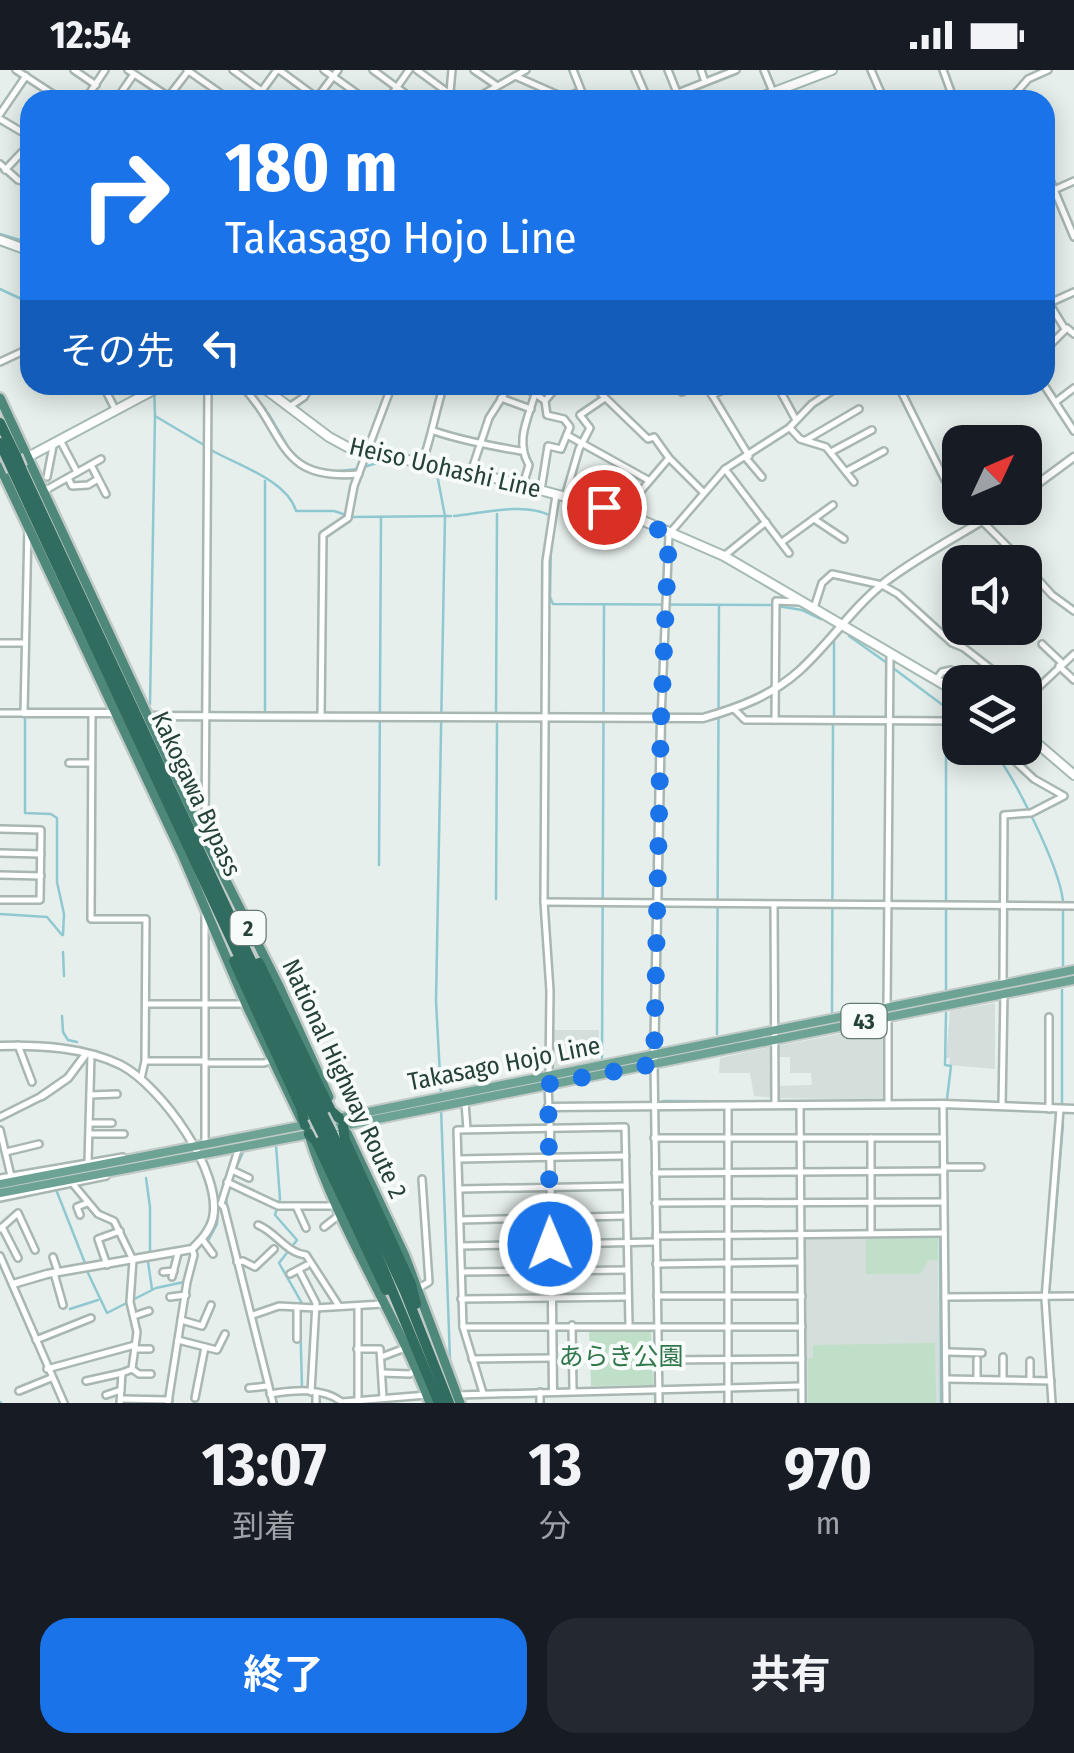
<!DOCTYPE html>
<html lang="ja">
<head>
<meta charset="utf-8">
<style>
	:root { --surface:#171b24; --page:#242831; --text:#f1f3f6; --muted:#9ea1a6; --accent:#1a73e8 }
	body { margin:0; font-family:"Fira Sans Condensed","Noto Sans JP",sans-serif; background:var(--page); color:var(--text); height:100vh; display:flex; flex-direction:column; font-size:38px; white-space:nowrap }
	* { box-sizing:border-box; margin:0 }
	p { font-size:32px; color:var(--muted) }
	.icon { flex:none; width:55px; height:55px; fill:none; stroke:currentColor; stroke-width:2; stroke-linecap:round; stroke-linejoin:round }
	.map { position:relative; height:1333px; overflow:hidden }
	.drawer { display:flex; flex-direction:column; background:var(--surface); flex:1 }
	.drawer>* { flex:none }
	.banner { position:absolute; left:20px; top:20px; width:1035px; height:305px; border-radius:30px; box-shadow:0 5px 25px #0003; background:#1a73e8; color:#fff; overflow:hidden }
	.needle { width:65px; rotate:46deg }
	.fabs { position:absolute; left:942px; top:355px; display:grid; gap:20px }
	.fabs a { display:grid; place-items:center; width:100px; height:100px; border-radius:20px; background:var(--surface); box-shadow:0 5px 25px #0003; font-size:50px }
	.pin { position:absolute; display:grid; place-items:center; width:85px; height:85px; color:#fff; margin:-42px; border:5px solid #fff; border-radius:50%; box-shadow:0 2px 10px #0007 }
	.me { position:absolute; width:110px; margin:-55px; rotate:359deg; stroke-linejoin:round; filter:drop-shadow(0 0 8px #0008) }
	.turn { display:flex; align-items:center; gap:35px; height:210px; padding:0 40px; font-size:45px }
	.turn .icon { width:130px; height:130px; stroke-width:2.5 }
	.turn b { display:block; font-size:70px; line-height:85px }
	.then { display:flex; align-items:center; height:95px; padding:0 40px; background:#0003; gap:20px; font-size:38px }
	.eta { display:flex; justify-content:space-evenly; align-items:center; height:170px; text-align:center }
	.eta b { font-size:60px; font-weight:700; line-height:70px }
	.button { display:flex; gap:20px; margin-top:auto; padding:20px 40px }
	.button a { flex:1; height:115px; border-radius:30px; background:var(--accent); color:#fff; font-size:40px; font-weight:700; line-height:115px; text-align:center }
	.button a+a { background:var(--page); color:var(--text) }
	.status { display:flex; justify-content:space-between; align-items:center; height:70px; padding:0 50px; background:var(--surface); direction:ltr }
	.status svg { height:28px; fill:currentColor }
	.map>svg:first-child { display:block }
</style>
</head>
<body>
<div class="status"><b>12:54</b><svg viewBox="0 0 49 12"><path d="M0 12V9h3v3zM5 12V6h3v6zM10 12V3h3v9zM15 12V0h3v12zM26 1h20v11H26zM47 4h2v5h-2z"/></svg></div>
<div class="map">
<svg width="1074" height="1333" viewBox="0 0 1074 1333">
	<rect width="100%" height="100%" fill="#e6efeb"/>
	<!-- built -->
	<g fill="#d4deda">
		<polygon points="995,933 995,999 949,995 950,988 946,988 950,941"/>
		<polygon points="886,955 884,1030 776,1028 776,1016 812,1015 811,1003 790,1003 790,987 777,987 777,976"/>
		<polygon points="553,960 599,960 598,990 553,999"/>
		<polygon points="771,977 774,1028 754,1026 750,1003 719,1003 720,988"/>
		<polygon points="938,1167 940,1333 805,1333 805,1169"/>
	</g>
	<!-- green -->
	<g fill="#c0dfc8">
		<polygon points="938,1168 938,1191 929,1189 920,1204 866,1204 866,1169"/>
		<polygon points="651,1258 653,1315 591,1316 589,1260"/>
		<polygon points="935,1273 936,1333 808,1333 808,1289 813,1288 813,1275"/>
	</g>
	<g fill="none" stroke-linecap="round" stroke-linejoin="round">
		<!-- stream -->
		<g stroke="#90c8d1" stroke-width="2.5">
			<polyline points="0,164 30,173"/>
			<polyline points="0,219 30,233"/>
			<polyline points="154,315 155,346 204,375"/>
			<polyline points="246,315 266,340"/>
			<polyline points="268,343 291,382"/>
			<path d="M211,380C237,395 287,410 296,441H334L352,447L451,446"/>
			<polyline points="436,399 445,446 436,931 441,1024"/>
			<polyline points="329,402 358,399 383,391 424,397"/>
			<polyline points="265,411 265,640"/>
			<path d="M454,446C482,443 526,432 551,446"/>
			<polyline points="551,472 550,527 553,534 771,535 802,540 821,549"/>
			<polyline points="849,566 887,593"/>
			<polyline points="893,598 960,648"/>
			<polyline points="150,634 155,346"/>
			<polyline points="946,636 946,919"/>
			<polyline points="496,643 497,444"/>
			<polyline points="834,646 834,572"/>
			<polyline points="25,649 25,743 51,744 57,748 57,812 64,844 63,865"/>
			<path d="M991,678C1014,705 1059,796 1063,831"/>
			<polyline points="379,795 381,447"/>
			<polyline points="496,829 497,654"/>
			<polyline points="1063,839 1063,895"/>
			<polyline points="0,844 47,847 62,865"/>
			<polyline points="63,882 64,906"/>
			<polyline points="832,942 833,653"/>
			<polyline points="946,943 945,995 951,996 947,1029"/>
			<polyline points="62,946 63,962 68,970 77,972"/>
			<polyline points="717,964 719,536"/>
			<polyline points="602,988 604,536"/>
			<polyline points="663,1031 1000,1033"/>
			<polyline points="1053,1035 1062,1035 1062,920"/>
			<polyline points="441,1037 450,1290 465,1333"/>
			<polyline points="276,1075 280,1129 275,1145 297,1170 279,1193 303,1235 300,1243 302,1318 303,1323 311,1325"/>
			<polyline points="206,1092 210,1105"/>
			<polyline points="236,1098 244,1080"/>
			<polyline points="146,1108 150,1137 150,1182"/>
			<polyline points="214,1117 218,1131"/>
			<polyline points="229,1117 226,1129 229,1148"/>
			<polyline points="57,1122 85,1193"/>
			<polyline points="940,1168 941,1333"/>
			<polyline points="208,1171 217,1154 218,1139"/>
			<polyline points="148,1192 152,1219"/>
			<polyline points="241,1195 264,1285"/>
			<polyline points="88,1203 107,1243 156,1218 184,1212"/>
			<polyline points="1049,1224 1063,1053"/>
			<polyline points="70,1239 98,1230"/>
			<polyline points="170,1307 174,1280"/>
			<polyline points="0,1332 1,1333"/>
		</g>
		<!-- minor casing -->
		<g stroke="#a8b7b2" stroke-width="10">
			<g id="minor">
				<polyline points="16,0 62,30"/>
				<polyline points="74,0 96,15"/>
				<polyline points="128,0 169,27"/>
				<polyline points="187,0 230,30"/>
				<polyline points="233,0 274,30"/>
				<polyline points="279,0 320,30"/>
				<polyline points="324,0 366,30"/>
				<polyline points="373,0 414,30"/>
				<polyline points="417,0 458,30"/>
				<polyline points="474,0 496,15"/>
				<polyline points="573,0 585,30"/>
				<polyline points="635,0 648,30"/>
				<polyline points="668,0 680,30"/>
				<polyline points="701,0 705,12"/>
				<polyline points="764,0 773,22"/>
				<polyline points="871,0 884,30"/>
				<polyline points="943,0 954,30"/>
				<polyline points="515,6 565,28 581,21"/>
				<polyline points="450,22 452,0"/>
				<polyline points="317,28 338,0"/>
				<polyline points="85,30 105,0"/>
				<polyline points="116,30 134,4"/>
				<polyline points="166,30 189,0"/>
				<polyline points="255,30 277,0"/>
				<polyline points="388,30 409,0"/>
				<polyline points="473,30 526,0"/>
				<polyline points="660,30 736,0"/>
				<polyline points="1017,30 1015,24 1028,9 1048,0"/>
				<polyline points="0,44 26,6"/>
				<polyline points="0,49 22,62 30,50"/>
				<polyline points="0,94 18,110 30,113"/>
				<polyline points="1045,98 1074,167"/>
				<polyline points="5,100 25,79"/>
				<polyline points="1045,124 1074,111"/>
				<polyline points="1049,233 1065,259"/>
				<polyline points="1045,235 1074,222"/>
				<polyline points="1045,265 1052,273"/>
				<polyline points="1045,280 1067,258 1074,264"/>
				<polyline points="0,292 30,278"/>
				<polyline points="103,315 115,339"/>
				<path d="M241,315C288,363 275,411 359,404"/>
				<polyline points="522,315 544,330"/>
				<polyline points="592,315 648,369 654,367 669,388 703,422"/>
				<polyline points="706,315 749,386"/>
				<polyline points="777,315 796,350"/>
				<polyline points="898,315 945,410 960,427"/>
				<polyline points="1044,315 1074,361"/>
				<polyline points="989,316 989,315"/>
				<polyline points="682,322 693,315"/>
				<polyline points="712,325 732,316"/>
				<polyline points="501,328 531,339"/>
				<polyline points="1057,331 1074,318"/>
				<polyline points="289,337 304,327 311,315"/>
				<polyline points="790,358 800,369 826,377 854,412"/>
				<path d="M434,361C463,371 491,376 521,381"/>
				<polyline points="567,365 648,410"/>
				<polyline points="60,370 77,402"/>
				<polyline points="806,370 859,339"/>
				<polyline points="831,382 872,360"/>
				<polyline points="746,388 762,407"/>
				<path d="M422,393C432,366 435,342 444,315"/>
				<polyline points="91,395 106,424"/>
				<polyline points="725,399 789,483"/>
				<polyline points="847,401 884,381"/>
				<polyline points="471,402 489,348 510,315"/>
				<polyline points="47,407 53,376"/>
				<polyline points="68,408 72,416 88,415 98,409"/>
				<path d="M523,415L529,395C515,371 528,349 535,324"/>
				<polyline points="541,420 548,376 561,379 570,357 564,349 547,345 545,331 558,315"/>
				<polyline points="44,421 101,389"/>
				<polyline points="565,427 579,379 590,358 580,345 605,328"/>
				<polyline points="969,438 1023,492"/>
				<polyline points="623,442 669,388"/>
				<polyline points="814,449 844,469"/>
				<polyline points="782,472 833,435"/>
				<polyline points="724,486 766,452"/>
				<polyline points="1025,495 1052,525 1074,541"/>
				<polyline points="814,538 822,513 832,504 882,515 898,524 952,573 964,578 1008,612"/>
				<polyline points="0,573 22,573"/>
				<polyline points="1042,574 1062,593"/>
				<polyline points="1059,596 1074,610"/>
				<polyline points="936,610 942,602 951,600 974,612"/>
				<polyline points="1025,630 1074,584"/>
				<polyline points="734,639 745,650 960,651"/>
				<polyline points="0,643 24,643 28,456"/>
				<polyline points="92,645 91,849 146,849 145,991 141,1009"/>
				<polyline points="321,647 323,465 348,448 354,416 392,315"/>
				<polyline points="661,649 669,464 725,399 789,358 812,334 841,315"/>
				<polyline points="775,650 776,531 800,532"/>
				<polyline points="1001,678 1034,709 1064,726 1031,743 1004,745 1003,913"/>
				<polyline points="69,693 91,693"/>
				<polyline points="0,759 41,760 40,830 0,830"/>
				<polyline points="205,763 208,315"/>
				<polyline points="0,783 41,784"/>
				<polyline points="0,805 41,806"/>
				<polyline points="544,832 1074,836"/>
				<polyline points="774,834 775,1034"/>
				<polyline points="146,934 246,934"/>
				<polyline points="887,937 890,585"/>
				<polyline points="888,947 888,1034"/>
				<polyline points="18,975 32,1012"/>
				<polyline points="145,991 205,991"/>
				<polyline points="207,993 264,993 273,990"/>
				<polyline points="654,994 659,1333"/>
				<polyline points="549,1006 550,921 544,832 546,491 556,425"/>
				<polyline points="548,1016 550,1058"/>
				<polyline points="90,1025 117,1024"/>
				<polyline points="465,1033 467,1059"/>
				<polyline points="943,1034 946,1333"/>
				<polyline points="728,1036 728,1333"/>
				<polyline points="800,1036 802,1333"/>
				<polyline points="1002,1036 1004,923"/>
				<polyline points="1049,1039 1049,947"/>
				<polyline points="0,1047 42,1026"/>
				<polyline points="90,1053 112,1053"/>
				<polyline points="0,1060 11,1106"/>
				<polyline points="90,1064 124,1064"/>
				<polyline points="654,1068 943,1068"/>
				<polyline points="871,1068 871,1163"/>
				<polyline points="205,1072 205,845"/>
				<polyline points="239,1077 221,1134 224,1137 273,1333"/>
				<polyline points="6,1082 39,1074"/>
				<polyline points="459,1089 626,1086"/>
				<polyline points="88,1092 91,985"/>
				<polyline points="944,1097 981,1097"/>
				<polyline points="232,1100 249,1108"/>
				<polyline points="655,1103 944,1101"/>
				<polyline points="0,1108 123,1087"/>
				<polyline points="227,1112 278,1136 335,1136"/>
				<polyline points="73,1114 98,1144 114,1151 133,1190 130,1232 137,1262 132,1299 122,1303 120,1333"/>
				<polyline points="460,1119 626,1116"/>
				<polyline points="0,1128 106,1106"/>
				<polyline points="655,1133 944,1132"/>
				<polyline points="296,1136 306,1158"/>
				<polyline points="80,1145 77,1137 87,1133"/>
				<polyline points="460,1150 626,1146"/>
				<path d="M258,1155C276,1162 286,1183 306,1185L339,1236"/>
				<polyline points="2,1157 18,1188"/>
				<polyline points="324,1157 338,1146 337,1143"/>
				<polyline points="0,1159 18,1143 35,1180"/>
				<polyline points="656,1166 944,1163"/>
				<polyline points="202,1169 213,1184"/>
				<polyline points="461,1176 655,1172"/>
				<polyline points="0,1186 64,1333"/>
				<polyline points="53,1187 58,1202"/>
				<polyline points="237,1192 243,1191 255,1197 274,1179"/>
				<polyline points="656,1194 801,1192"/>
				<polyline points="107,1195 98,1169 120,1161"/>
				<polyline points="299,1200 316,1233 311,1322"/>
				<polyline points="163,1202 174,1201"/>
				<polyline points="462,1202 627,1200"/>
				<polyline points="54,1203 63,1235"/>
				<polyline points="290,1204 307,1195"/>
				<polyline points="172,1207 178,1183"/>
				<polyline points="417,1219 429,1212 422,1109"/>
				<polyline points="657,1226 802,1226"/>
				<polyline points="170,1227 186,1225"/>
				<polyline points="945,1227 1074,1226"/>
				<polyline points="461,1229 628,1227"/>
				<polyline points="297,1237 297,1269"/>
				<polyline points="253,1245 279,1236 315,1238 383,1234"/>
				<polyline points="134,1246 149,1241"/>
				<polyline points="181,1250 202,1256 211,1235"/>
				<polyline points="572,1255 573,1320"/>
				<polyline points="463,1257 802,1257"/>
				<polyline points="36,1270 91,1248"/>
				<polyline points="178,1270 205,1277 195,1328"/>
				<polyline points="205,1277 217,1280 225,1264"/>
				<polyline points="135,1279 150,1279"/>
				<polyline points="357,1279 380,1279 383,1328"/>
				<polyline points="948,1282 982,1283"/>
				<polyline points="384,1286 405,1278"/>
				<polyline points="472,1289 552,1288"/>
				<polyline points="660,1290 802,1289"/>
				<polyline points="1030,1291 1030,1310"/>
				<polyline points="47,1299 135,1275"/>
				<polyline points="132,1299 139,1304 151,1304"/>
				<polyline points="382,1303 410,1304 417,1299"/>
				<polyline points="947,1309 1051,1311"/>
				<polyline points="977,1309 977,1289"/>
				<polyline points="1003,1309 1003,1287"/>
				<polyline points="86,1311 122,1303"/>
				<polyline points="249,1318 268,1316"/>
				<polyline points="19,1321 51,1308"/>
				<polyline points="540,1322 540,1333"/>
				<polyline points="316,1323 316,1333"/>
				<polyline points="483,1323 463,1257 457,1060 625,1057 629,1255"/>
				<path d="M270,1324C294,1320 322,1317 342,1332L427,1325"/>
				<polyline points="106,1325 121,1320"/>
				<polyline points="457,1325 801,1316"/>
				<polyline points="358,1328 358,1236"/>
				<polyline points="122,1329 169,1330"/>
				<polyline points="168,1333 187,1212 194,1185 192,1179"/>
				<polyline points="1052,1333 1045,1229 1060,1039"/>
			</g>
		</g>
		<!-- tertiary casing -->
		<g stroke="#a8b7b2" stroke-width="11">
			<g id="tertiary">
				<polyline points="1025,423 1074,387"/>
				<polyline points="24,643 117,643"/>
				<path d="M146,646L703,648C738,638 771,626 799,601C830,573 852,538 885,512C922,484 964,463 1003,438"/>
				<path d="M0,976C40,975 84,977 121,995C161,1016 223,1102 213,1148C210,1161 201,1170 192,1179L47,1204L13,1214"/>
				<polyline points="654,994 661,649"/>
				<polyline points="42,1026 68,1008 86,984"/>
				<polyline points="548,1037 943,1034 1074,1039"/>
				<polyline points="550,1058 553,1321"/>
			</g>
		</g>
		<!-- secondary casing -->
		<g stroke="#a4bab2" stroke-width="12">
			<g id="secondary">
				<polyline points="753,30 832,0"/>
				<polyline points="0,170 30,181"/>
				<polyline points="260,315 329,367 351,379 483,405 623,442 724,486 960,624"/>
				<polyline points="26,388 163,315"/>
				<polyline points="1025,663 1074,705"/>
			</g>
		</g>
		<!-- primary casing -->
		<g stroke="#c2cac8" stroke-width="12">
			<g id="primary">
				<polyline points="338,1048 1074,900"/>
				<polyline points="338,1057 1074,910"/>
				<polyline points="0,1114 310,1054"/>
				<polyline points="0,1123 310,1064"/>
			</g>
		</g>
		<!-- trunk casing -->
		<g stroke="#c2cac8" stroke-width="14">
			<g id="trunk">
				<polyline points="0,328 203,765 280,918 329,1027"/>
				<polyline points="0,397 182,784 246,934 301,1049"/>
				<path d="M308,1062C337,1157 395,1241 430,1333"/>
				<polyline points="347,1063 405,1186 460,1333"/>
			</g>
		</g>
		<!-- motorway casing -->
		<g stroke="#c2cac8" stroke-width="15">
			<g id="motorway">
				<polyline points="0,353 16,386"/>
				<polyline points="0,373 8,390"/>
				<polyline points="21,398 323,1045"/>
				<polyline points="13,401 314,1047"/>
				<polyline points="234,891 301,1038 305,1055"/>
				<polyline points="259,893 331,1041 339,1048"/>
				<polyline points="343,1056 345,1070 411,1214 416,1234"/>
				<polyline points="332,1063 405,1222 449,1333"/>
				<polyline points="309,1064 316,1071 386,1220"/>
				<polyline points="323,1065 364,1153 439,1333"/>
			</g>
		</g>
		<!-- minor -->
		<use href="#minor" stroke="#fff" stroke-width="5"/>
		<!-- tertiary -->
		<use href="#tertiary" stroke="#fff" stroke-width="6"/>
		<!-- secondary -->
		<use href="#secondary" stroke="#fff" stroke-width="8"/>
		<!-- primary -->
		<use href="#primary" stroke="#6ca394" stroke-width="8"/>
		<!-- trunk -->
		<use href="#trunk" stroke="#4e887a" stroke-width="9"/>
		<!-- motorway -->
		<use href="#motorway" stroke="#316c60" stroke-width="10"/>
		<!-- motorway-bridge casing -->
		<g stroke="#c2cac8" stroke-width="15" stroke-linecap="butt">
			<g id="motorway-bridge">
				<polyline points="16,386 21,398"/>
				<polyline points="8,390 13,401"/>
				<polyline points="323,1045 332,1063"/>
				<polyline points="314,1047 323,1065"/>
			</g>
		</g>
		<!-- motorway-bridge -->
		<use href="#motorway-bridge" stroke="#316c60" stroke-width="10"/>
	</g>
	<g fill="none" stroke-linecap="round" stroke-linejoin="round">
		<!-- route -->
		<polyline stroke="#1a73e8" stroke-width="18" stroke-dasharray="0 32.4" points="550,1174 548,1014 654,994 661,648 669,464 604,437"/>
	</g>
	<g text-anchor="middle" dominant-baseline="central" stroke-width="8" stroke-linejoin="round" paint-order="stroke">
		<!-- shield labels -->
		<g fill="#f7fbf9" stroke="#647973" stroke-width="2.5">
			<rect x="230.5" y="841" width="35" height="34" rx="8"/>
			<rect x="841.5" y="934" width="45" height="34" rx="8"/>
		</g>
		<g font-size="22" font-weight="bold" fill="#254139">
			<text x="248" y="858">2</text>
			<text x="864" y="951">43</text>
		</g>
		<!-- street labels -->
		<g font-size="25" fill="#254139" stroke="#f7fbf9">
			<text transform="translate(445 398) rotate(13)">Heiso Uohashi Line</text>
			<text transform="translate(196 724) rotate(65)">Kakogawa Bypass</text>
			<text transform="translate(504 994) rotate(-11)">Takasago Hojo Line</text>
			<text transform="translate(344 1009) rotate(65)">National Highway Route 2</text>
		</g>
		<!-- park labels -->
		<g font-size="25" fill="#30774b" stroke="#f7fbf9">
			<text x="621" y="1287">あらき公園</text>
		</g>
	</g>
</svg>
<div class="fabs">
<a><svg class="needle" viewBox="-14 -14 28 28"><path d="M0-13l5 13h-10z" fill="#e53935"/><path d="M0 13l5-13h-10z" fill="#9ea1a6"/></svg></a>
<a><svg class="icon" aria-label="sound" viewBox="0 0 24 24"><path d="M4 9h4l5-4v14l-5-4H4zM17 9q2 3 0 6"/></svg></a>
<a><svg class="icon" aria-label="layers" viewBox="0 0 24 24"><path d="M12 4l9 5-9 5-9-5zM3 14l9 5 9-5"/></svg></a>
</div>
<div class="pin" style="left:604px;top:437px;background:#d93025"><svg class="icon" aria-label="arrive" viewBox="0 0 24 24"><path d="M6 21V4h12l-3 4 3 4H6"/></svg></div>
<svg class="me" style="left:550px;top:1174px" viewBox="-20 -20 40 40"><circle r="17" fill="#1a73e8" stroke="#fff" stroke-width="3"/><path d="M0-11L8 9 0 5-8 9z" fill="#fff"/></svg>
<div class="banner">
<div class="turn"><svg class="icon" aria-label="right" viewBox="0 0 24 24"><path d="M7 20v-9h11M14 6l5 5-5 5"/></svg><div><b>180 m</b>Takasago Hojo Line</div></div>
<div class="then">その先<svg class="icon" aria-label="left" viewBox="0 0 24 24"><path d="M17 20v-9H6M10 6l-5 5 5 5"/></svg></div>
</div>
</div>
<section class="drawer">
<div class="eta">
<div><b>13:07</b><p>到着</p></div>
<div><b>13</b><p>分</p></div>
<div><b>970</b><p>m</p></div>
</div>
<div class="button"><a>終了</a><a>共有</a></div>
</section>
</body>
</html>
